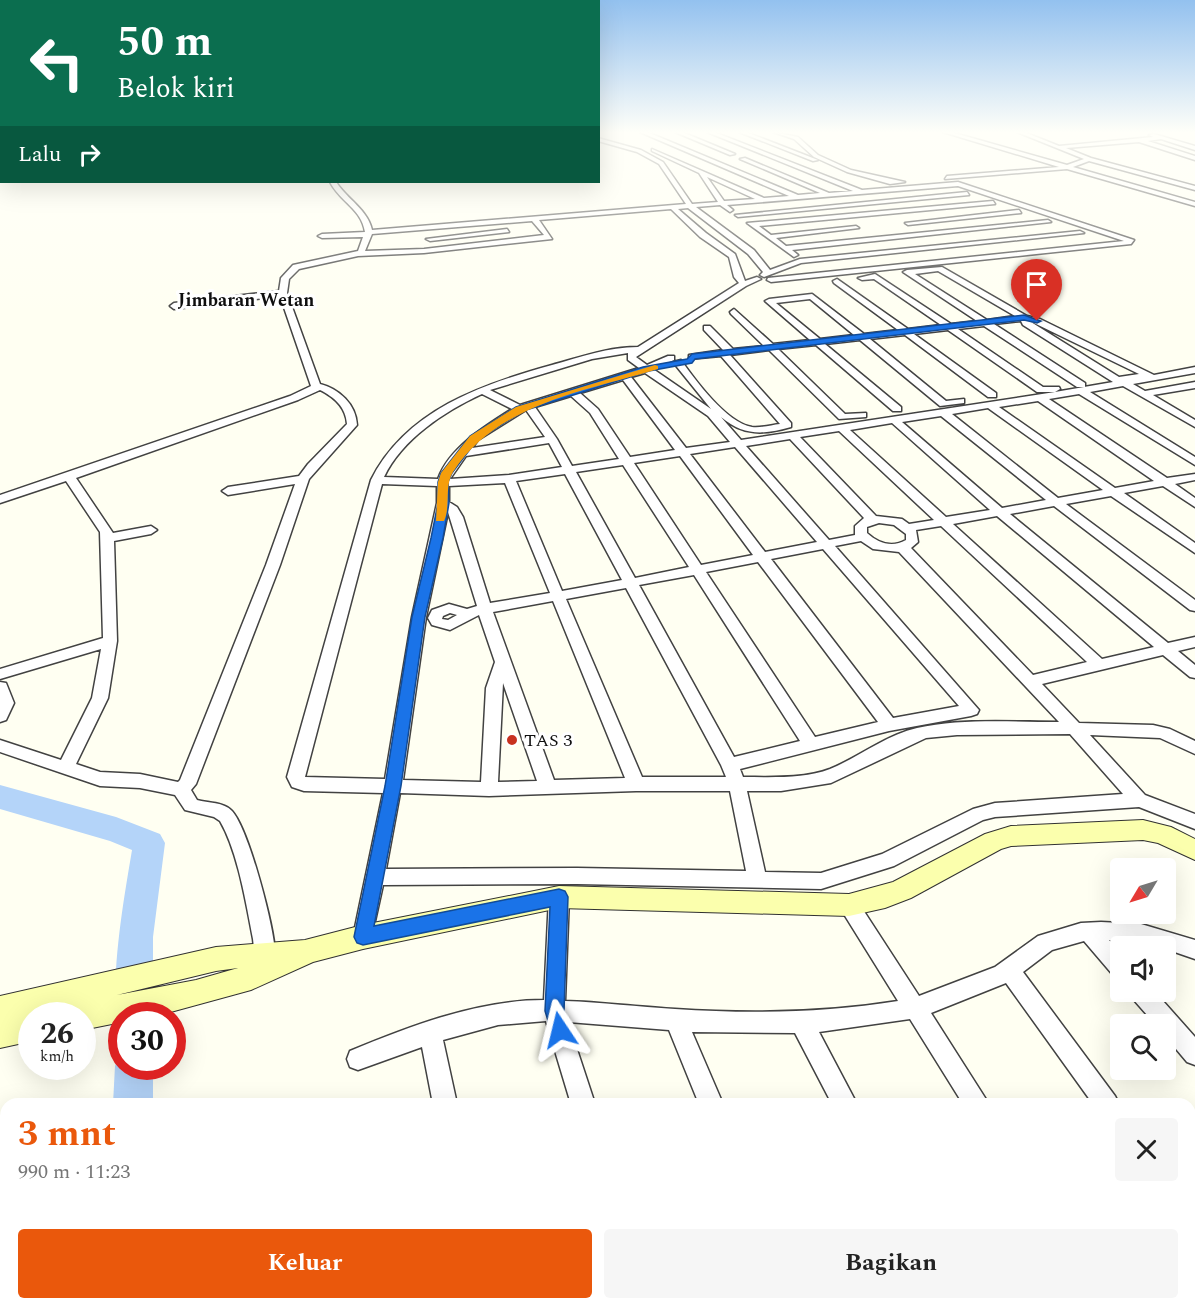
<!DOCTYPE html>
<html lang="id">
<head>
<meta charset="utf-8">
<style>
	:root { --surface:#fff; --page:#f6f6f6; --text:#222; --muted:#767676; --accent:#ea580c }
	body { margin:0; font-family:Spectral,serif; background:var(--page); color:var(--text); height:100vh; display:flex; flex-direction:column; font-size:22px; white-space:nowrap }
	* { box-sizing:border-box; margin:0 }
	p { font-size:20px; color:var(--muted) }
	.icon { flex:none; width:33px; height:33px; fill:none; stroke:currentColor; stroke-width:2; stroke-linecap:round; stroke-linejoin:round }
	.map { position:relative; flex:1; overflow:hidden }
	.sheet { position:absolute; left:0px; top:1098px; width:1196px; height:212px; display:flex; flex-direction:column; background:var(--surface); border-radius:18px 18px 0 0; box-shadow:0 6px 24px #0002 }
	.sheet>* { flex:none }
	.banner { position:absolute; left:0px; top:0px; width:600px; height:183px; box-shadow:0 6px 24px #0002; background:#0b6e4f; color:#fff; overflow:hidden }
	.needle { width:39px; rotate:232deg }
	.tools { position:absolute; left:1110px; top:858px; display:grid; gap:12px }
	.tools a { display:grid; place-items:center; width:66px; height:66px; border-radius:6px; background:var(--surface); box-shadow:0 6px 24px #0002; font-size:30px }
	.speed { position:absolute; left:18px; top:1002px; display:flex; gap:12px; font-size:30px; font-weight:700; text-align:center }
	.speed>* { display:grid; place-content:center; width:78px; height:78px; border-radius:50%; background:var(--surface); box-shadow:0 6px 24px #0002; line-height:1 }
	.speed small { font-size:15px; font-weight:400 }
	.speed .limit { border:9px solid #d22; background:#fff; color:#111 }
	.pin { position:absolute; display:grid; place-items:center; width:51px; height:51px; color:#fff; margin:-62px -26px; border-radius:50% 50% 50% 0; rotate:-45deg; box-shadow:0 0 6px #0007 }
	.pin .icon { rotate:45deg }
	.me { position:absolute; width:66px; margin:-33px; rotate:350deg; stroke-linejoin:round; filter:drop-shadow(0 0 4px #0008) }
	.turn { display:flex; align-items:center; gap:21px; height:126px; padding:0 18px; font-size:27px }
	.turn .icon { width:78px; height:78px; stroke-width:2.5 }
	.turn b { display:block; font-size:42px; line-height:51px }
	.then { display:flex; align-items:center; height:57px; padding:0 18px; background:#0003; gap:12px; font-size:22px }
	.round { display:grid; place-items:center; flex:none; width:63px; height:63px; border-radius:6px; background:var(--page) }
	.head { display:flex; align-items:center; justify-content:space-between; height:102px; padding:0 18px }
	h1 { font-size:36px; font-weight:700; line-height:45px; color:var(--accent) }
	.button { display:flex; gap:12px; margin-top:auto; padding:12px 18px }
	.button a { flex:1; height:69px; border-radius:6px; background:var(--accent); color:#fff; font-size:24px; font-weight:700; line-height:69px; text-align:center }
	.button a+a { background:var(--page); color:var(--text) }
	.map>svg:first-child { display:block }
</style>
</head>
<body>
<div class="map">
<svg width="1195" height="1309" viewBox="0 0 1195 1309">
	<rect width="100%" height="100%" fill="#fffff2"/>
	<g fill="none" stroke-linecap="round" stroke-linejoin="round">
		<!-- river -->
		<g fill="#b4d4f9" fill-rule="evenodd">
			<path d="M0,785L116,817L160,834L165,843L153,937V1016H122V1029C105,999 126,887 132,850L110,841L0,809Z"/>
			<polygon points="120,1052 122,1066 153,1066 153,1104 113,1104 115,1066"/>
			<rect x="102" y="1304" width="46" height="5"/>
		</g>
		<!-- street casing -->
		<g stroke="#424242" stroke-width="3">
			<g id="street">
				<path d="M640,132H647L798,195L820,193L740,159L745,158L829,193L853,191L707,132H714L862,190L958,182L1134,240L1131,244L771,282L767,280L768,278L1124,241L958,186L727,205L733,210L730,212L720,205L696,207L754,250L770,270L800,259L1080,231L1084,233L801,263L764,277L760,275L763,272L748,254L688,208L678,209L706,233L735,254L745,281L757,277L761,279L746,286L636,357L647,365L668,356H674V360L653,369L711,409L673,362L681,360C695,380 727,423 752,427C761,428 771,425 780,424L721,356L689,359V355L723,350L704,330V326H710L733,349L764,346L731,314L730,312L734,309L773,344L810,340L765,301L769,299L812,294L864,334L898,330L834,283L833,281L837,279L908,329L941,325L874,279L862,280L858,278L875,274L951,324L977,321L903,272L907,270L942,267L1027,316L1040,319L1154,375L1195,367V373L1133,384L1145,391L1195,382V388L1153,395L1195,420V427L1123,386L1090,392L1195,457V465L1079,394L1049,399L1167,478L1195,474V480L1175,484L1195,498V507L1163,486L1124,493L1195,543V553L1111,496L1066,504L1195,600V611L1190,610L1054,506L1010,514L1168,643L1195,637V647L1178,651L1195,665V678L1190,677L1163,655L1042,684L1079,723L1153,725L1170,729L1195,741V754L1160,738L1090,735L1145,795L1195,814V829L1139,807L995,817L983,820L894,866L821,889L577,884L383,885L370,944L363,946L356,944L353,937L383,793L304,791L292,787L287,777L371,480C406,410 483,384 552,365C581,357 608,347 638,347L739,283L734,277L729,257L700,237L671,209L539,220L552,239L424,253L358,256L299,269L289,279L287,293L320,384C339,389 356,404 357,425L309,479L280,565L196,784L191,790L197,800C208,803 224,802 232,811C249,830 274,927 275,953C275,959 273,965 270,971L263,974L256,971C251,961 255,950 253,939C246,903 238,852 220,821L214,817L185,810L175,795L140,788L100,786L0,752V740L61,760L92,698L101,649L0,679V669L103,638L100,532L66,481L0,503V495L290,396L311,386L280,296L174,309L170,306L174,303L279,291L281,278L293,265L358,251L363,237L322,238L318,236L322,234L365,232C361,208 341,203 330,182H336C347,199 368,210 372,230L686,204L659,164L637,152L598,141V138L641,150L663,162L692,204L718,202L699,173L652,151V149L764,198L789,196ZM707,177L755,199L724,201ZM532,221L544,235L424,249L365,251L372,234ZM938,271L1015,316L987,320L915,274ZM810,299L854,335L820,339L776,303ZM1021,321L1023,325L1113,382L1055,392L1060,389L1059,387H1043L958,329L984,326L1077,387H1085V383L994,324ZM1031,322L1034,323L1139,374L1119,377ZM948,330L1037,392H1055L741,440L721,417C743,436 764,435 791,427V423L730,355L769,350L839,419L866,417V413L845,414L778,349L816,345L893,411H901V407L825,344L860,340L940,406L964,403V399L946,401L870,339L905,335L988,397H996V393L914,334ZM628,353V360L639,368L520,405L490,390L592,359ZM645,373L708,416L730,442L686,448L631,377ZM623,380L675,450L630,457L598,409L580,393ZM320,390C334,397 346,407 347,424L308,464L299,476L228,487L222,491L228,495L295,484L266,565L180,780L178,782L140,774L100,772L76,764L108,698L117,641L114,541L151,534L157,530L151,526L113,533L76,478L298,400ZM482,394L512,409C485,426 449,448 438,479L384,477C402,439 445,411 482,394ZM571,396L590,413L619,459L572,466L557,439L535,407ZM1038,401L1154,481L1115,488L999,407ZM988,408L1103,490L1058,498L952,414ZM526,410L545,437L472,448L478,440ZM941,416L1046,500L1002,508L902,422ZM892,423L990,510L946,517L850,430ZM839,431L934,520L909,524L902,519L876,516L800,437ZM790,439L864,518L855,526V535L829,540L746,446ZM549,443L562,467L509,475L450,479L466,456ZM735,447L817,542L765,552L690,454ZM680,456L753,555L701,565L634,463ZM623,465L689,567L635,578L576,472ZM565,474L622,580L562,591L516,481ZM505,483L550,593L490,603L463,517L457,507L449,502V486ZM382,484L437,486V503L412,617L385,779L305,777ZM448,512L477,606L467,609L449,604L432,610L428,618L432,625L450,630L479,615L495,662L486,688L481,782L403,780L426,617ZM997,516L1154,647L1102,659L953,524ZM879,523L894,525L906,534V540C892,548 878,543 867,533V527ZM941,526L1087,662L1033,675L911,548L918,542L916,530ZM861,541L873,549L899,552L1059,722C1015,722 960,718 917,728C886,735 859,757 830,769C804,779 771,777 743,777L740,769L889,731L971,716L977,714L979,710L835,546ZM823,549L959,706L893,718L771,559ZM758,562L878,722L815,737L706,572ZM694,575L800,741L734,757L639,585ZM626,588L721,765L726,777H642L566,599ZM553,601L625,778L554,780L493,612ZM450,613L457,615L448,620L442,619L443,616ZM503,683L537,781L498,782ZM1070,734L1123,794L995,803L973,809L882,854L821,873L765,872L747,791H781L831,783L926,738L957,735ZM636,791H730L746,871L577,868L386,869L400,793L489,796Z"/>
				<polygon points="675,132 682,132 735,154 730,155"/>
				<polygon points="739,132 746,132 818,160 813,161"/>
				<polygon points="773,132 798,137 818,155 851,170 905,182 890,184 847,172 814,157 794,139"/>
				<polygon points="943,132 951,132 1067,165 1084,159 1017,132 1024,132 1059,146 1153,137 1149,135 1154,134 1195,146 1195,150 1161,139 1148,141 1195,156 1195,160 1139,142 1066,148 1091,158 1195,186 1195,190 1089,161 1073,167 1195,202 1195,206 1067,169 945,179 947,176 1059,167"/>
				<rect x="0" y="157" width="2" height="4"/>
				<polygon points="967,192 969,195 738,217 735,215"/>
				<polygon points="993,201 995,204 759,226 771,235 856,226 859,228 776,238 786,246 1048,220 1051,222 792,250 798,255 794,257 747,223"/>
				<polygon points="1019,210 1021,213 908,225 905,223"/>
				<polygon points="507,229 509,232 430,241 426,239"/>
				<polygon points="0,682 6,683 14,703 6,720 0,722"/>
				<path d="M559,888L566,891L569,897L565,1001C602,1002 638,1007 675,1009C750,1014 824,1013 898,1001L842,911L839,905L842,899L849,896L856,899L919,996L995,967L1038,936L1081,923L1101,922L1141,924L1195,940V959L1166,949V946L1109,940L1120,953V978L1113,975L1084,941L1052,950L1023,972L1115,1096L1119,1104H1093L1006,983L931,1013L989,1104H963L910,1019L819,1032L857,1104H832L795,1033L692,1032L723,1104H699L669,1030L568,1022L595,1104H571L546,1021L498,1025L443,1040L457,1104H433L422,1047L358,1070L350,1067L347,1059L350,1051C410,1026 478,1000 544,1000L549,897L552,891Z"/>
				<polygon points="1130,992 1155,992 1195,1037 1195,1065 1187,1062 1166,1037 1166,1024 1155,1024 1133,999"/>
				<polygon points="1195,1189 1195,1215 1190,1217 1190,1192"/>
				<polygon points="473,1304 500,1304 502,1309 474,1309"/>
				<polygon points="631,1304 658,1304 661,1309 633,1309"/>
				<polygon points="781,1304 808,1304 811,1309 783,1309"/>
				<polygon points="936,1304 986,1304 989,1309 938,1309"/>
			</g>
		</g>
		<!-- secondary casing -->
		<g stroke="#313131" stroke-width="2">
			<path id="secondary" d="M1143,820L1171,827L1195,839V860L1158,843L1143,840L1011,846L1001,849L911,898L885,908L849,916L559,908L363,949L313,962L251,990L167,1013L154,1016H122V1022L82,1030V1016H68L72,1006L32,1016V1041L0,1048V996L216,947L305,940L363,925L559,886L849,894L893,882L985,834L1011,826ZM238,968L196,980L117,995L216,971Z"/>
		</g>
		<!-- street -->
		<use href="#street" fill="#fff" fill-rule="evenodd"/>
		<!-- secondary -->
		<use href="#secondary" fill="#fbffad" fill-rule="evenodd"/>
	</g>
	<!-- sky -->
	<linearGradient id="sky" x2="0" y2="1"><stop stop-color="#93c1ef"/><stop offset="0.42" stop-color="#fffff9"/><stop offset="1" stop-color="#fffff9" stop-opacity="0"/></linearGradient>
	<rect width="1195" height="315" fill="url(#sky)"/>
	<!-- route -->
	<polygon fill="#1a73e8" stroke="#114b97" stroke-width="1.5" points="1024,315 1041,321 1037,323 1024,320 695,359 692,363 649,371 523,411 477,440 452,473 448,482 449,503 443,538 425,617 401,786 374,926 559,889 565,891 568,897 564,1011 570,1030 567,1037 560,1039 553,1037 545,1011 550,907 363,945 357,943 354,937 385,786 412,617 431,538 438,503 438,482 441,473 470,436 516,407 643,367 687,359 692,354"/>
	<!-- slow -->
	<path fill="#f59e0b" d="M655,365L658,366V369C586,391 496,404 453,472C444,486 451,506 444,521H436L438,482L441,473L470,436L516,407Z"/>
	<!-- markers -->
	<circle fill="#c8321f" stroke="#fff" stroke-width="2" cx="512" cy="740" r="6"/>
	<g text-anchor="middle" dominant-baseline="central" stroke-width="6" stroke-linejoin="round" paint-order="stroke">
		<!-- far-quarter labels -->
		<g font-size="18" font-weight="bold" fill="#0f0f0f" stroke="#fff">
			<text x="246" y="300">Jimbaran Wetan</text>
		</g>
		<!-- poi labels -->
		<g font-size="18" fill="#0f0f0f" stroke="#fff" text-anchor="start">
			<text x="524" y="740">TAS 3</text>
		</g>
	</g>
</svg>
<div class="tools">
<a><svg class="needle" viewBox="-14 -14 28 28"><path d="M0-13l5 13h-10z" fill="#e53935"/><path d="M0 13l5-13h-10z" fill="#767676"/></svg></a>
<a><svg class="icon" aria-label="sound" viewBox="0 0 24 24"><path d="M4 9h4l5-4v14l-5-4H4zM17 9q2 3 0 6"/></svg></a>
<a><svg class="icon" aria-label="search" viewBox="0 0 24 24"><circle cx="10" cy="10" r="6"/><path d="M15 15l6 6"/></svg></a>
</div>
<div class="speed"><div>26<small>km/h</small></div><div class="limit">30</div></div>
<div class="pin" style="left:1037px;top:321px;background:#d93025"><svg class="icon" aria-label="arrive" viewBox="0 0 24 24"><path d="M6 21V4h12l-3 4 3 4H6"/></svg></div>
<svg class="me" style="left:560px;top:1030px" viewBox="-20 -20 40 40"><path d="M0-17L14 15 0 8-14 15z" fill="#1a73e8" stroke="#fff" stroke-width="4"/></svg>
<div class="banner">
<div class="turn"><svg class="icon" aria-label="left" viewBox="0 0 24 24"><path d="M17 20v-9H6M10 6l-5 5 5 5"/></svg><div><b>50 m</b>Belok kiri</div></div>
<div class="then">Lalu<svg class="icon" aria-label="right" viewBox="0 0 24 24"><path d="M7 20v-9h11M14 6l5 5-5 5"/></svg></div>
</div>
<section class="sheet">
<div class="head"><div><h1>3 mnt</h1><p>990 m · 11:23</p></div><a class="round"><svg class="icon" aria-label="close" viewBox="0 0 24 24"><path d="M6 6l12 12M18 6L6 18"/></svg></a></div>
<div class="button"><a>Keluar</a><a>Bagikan</a></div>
</section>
</div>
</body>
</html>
